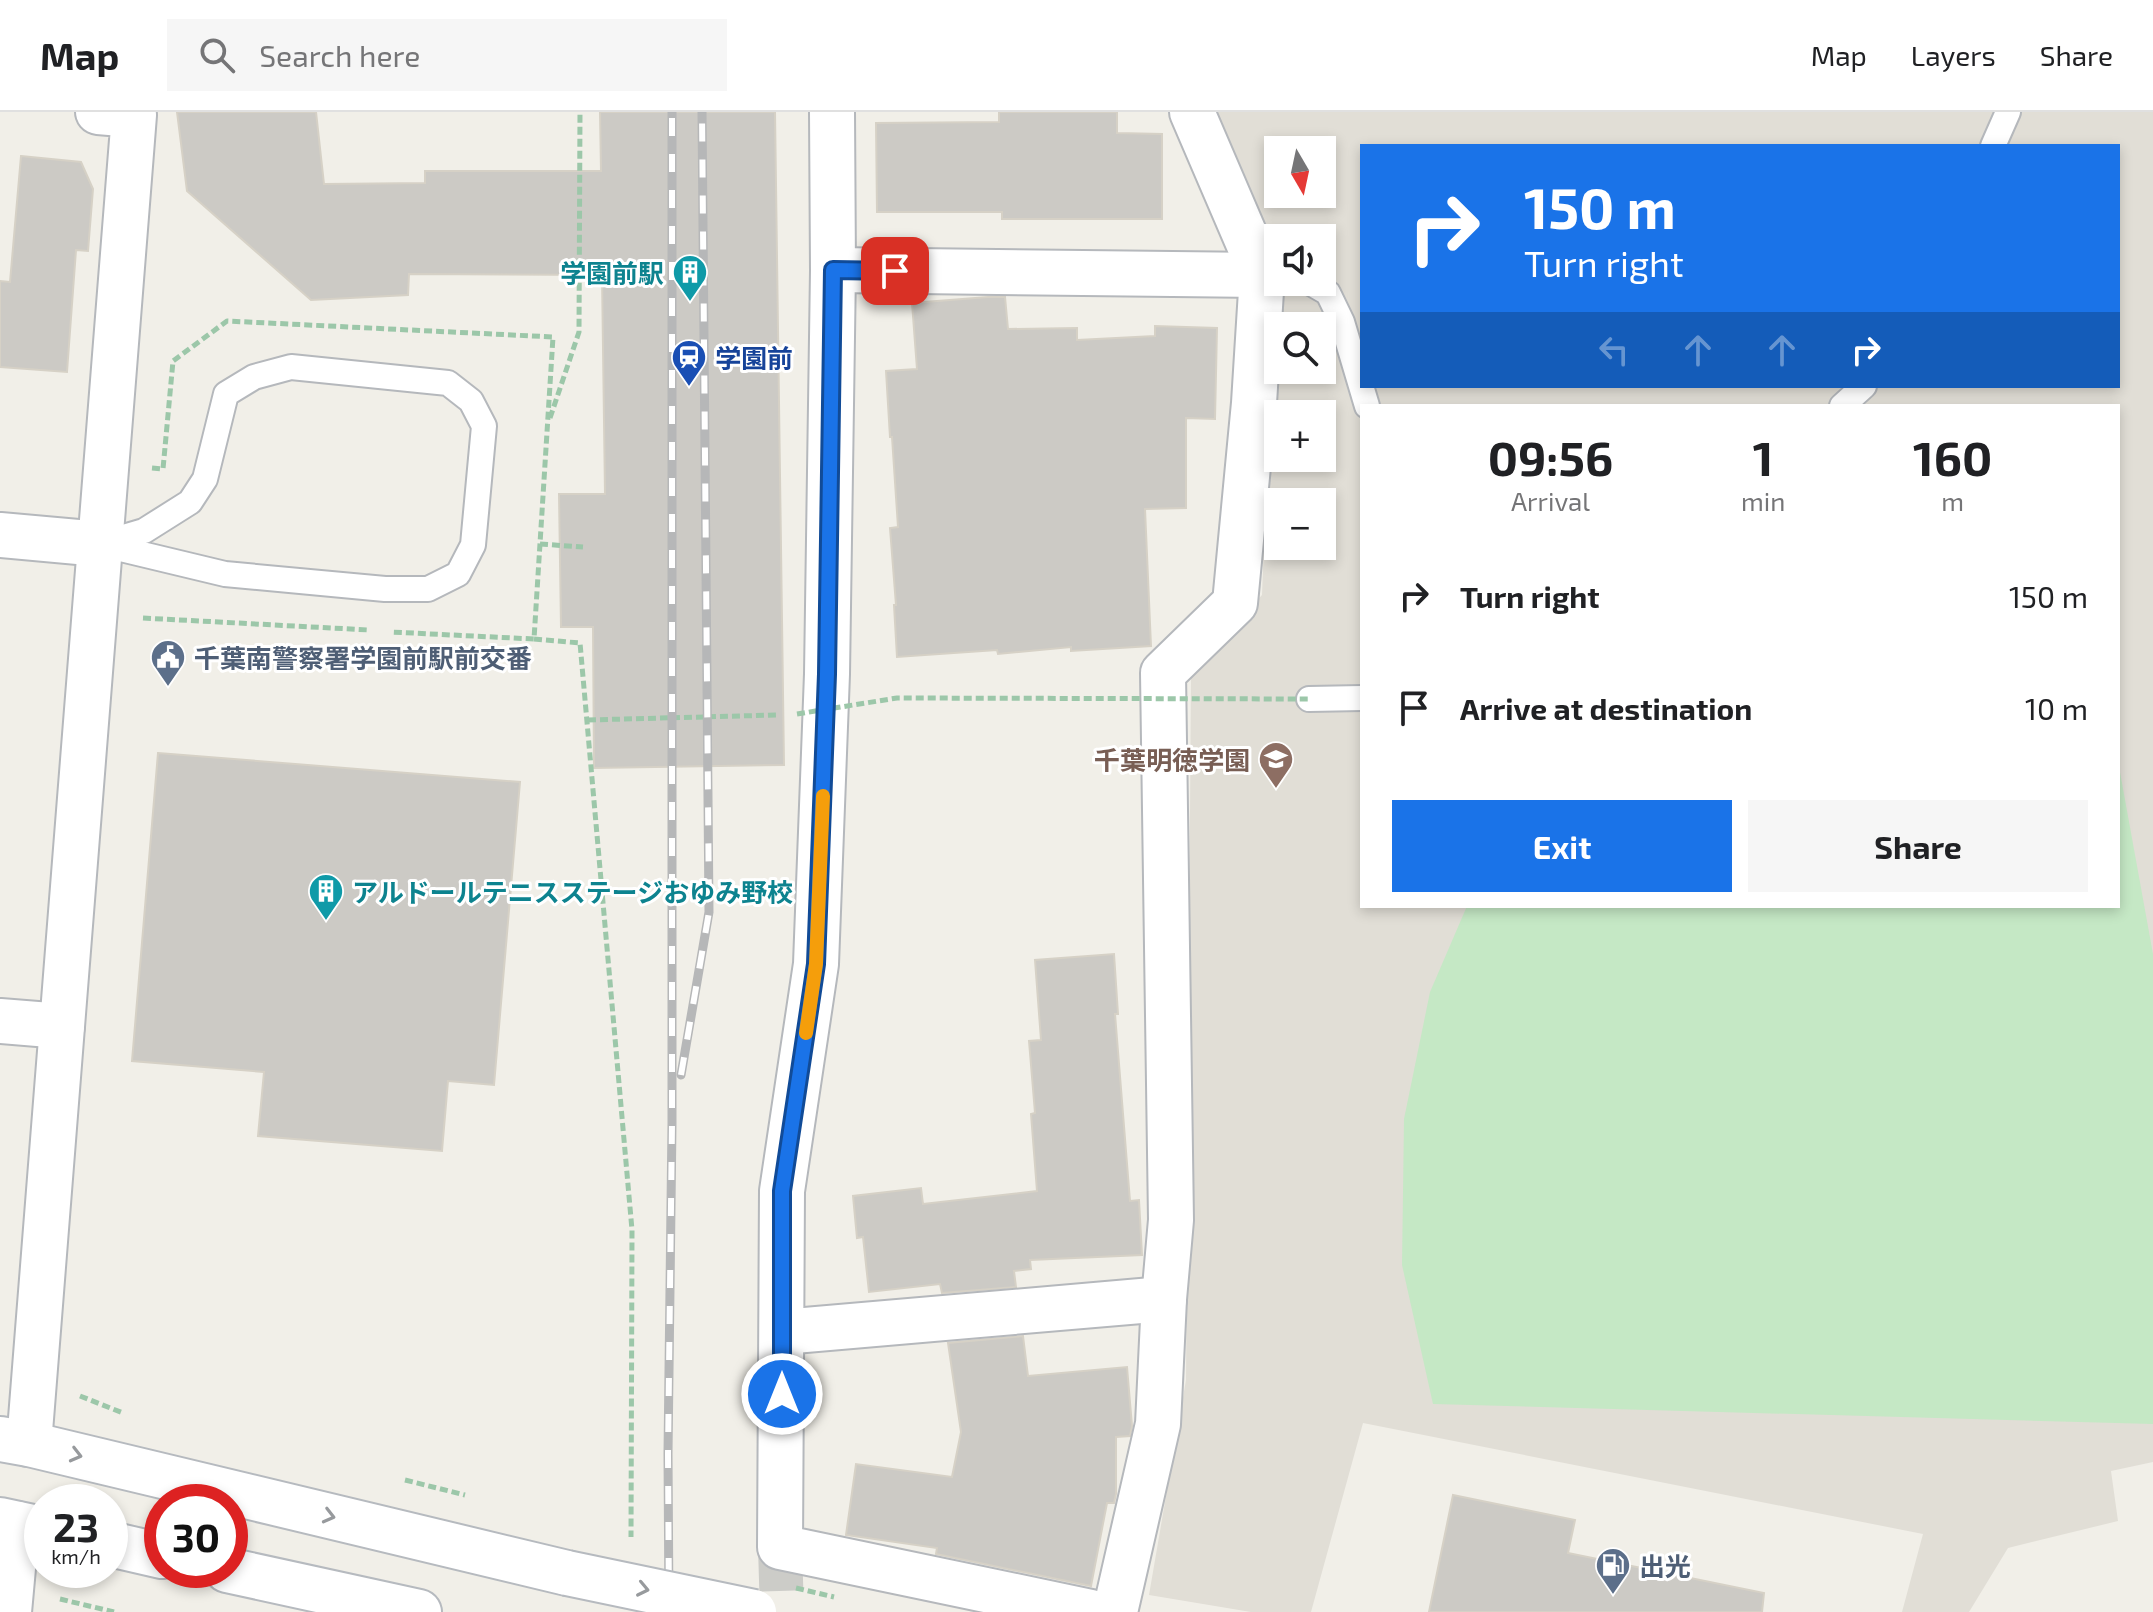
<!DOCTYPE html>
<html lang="en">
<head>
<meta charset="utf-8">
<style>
	:root { --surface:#fff; --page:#f6f6f6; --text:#202124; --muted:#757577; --line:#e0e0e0; --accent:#1a73e8 }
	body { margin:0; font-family:"Exo 2","Noto Sans JP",sans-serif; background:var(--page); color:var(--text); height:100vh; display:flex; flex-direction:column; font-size:30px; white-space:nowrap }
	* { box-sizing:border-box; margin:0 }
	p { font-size:26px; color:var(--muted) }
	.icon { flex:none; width:44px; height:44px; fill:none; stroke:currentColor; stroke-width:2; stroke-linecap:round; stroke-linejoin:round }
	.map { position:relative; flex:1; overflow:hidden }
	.panel { position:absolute; left:1360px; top:292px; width:760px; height:504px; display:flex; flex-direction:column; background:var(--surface); border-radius:0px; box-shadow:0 4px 12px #0003 }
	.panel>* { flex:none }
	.guide { position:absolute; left:1360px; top:32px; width:760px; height:244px; border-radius:0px; box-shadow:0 4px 12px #0003; background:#1a73e8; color:#fff; overflow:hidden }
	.needle { width:52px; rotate:171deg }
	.buttons { position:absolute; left:1264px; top:24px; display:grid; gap:16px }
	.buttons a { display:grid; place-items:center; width:72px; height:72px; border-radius:0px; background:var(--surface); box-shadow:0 4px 12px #0003; font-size:40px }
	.speed { position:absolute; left:24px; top:1372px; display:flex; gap:16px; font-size:40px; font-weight:700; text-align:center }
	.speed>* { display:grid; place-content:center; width:104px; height:104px; border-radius:50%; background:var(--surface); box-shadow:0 4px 12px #0003; line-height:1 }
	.speed small { font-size:20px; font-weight:400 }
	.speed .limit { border:12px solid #d22; background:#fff; color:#111 }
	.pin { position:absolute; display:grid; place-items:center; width:68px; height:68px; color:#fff; margin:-34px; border-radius:16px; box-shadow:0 4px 12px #0006 }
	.me { position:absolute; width:88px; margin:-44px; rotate:0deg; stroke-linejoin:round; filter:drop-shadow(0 0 6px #0008) }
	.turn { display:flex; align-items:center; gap:28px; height:168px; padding:0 32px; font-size:36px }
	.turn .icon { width:104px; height:104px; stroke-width:2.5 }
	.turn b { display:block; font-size:56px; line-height:68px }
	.lanes { display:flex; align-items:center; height:76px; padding:0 32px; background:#0003; justify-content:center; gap:40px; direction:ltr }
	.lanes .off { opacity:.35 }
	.eta { display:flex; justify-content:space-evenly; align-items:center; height:136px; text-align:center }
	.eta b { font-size:48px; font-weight:700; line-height:56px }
	.primary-button { display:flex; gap:16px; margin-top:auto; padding:16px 32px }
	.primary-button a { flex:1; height:92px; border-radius:0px; background:var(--accent); color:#fff; font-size:32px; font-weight:700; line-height:92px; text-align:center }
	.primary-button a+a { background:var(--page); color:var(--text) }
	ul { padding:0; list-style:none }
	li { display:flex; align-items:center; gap:24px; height:112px; padding:0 32px }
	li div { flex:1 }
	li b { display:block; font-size:30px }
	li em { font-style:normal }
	header { display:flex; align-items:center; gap:48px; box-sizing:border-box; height:112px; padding:0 40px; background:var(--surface); border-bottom:2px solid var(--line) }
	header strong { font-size:38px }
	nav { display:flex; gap:44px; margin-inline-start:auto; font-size:28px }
	.search { width:560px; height:72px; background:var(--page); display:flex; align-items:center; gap:20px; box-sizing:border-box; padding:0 28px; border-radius:0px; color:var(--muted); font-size:30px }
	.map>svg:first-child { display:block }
</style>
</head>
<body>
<header>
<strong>Map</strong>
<div class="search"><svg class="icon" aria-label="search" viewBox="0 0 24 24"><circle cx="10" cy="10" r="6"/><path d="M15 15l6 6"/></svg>Search here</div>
<nav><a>Map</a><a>Layers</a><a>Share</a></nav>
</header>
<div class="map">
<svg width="2153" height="1500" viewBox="0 0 2153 1500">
	<rect width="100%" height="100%" fill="#f1efe8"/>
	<!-- education -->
	<path fill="#e1ded6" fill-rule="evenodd" d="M1198,0H2153V1350L2111,1359L2118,1409L2008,1436L1969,1500H1902L1923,1422L1363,1311L1311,1500H1251L1149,1483L1186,1268L1191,561L1262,483L1273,198ZM1362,34H2118V274H1362ZM1278,38H1322V82H1278ZM1278,126H1322V170H1278ZM1278,214H1322V258H1278ZM1362,294H2118V794H1362ZM1278,302H1322V346H1278ZM1278,390H1322V434H1278Z"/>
	<!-- pitch -->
	<polygon fill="#c5e8c5" points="2118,649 2153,842 2153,1312 1433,1292 1402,1153 1404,1007 1430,880 1467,794 2118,794"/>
	<!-- building -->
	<g fill="#cccac5" stroke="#d6d1c6" stroke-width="2">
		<polygon points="177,0 316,0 324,72 425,71 425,59 601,59 600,0 775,0 784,653 594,656 593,515 561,515 559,382 605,382 602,163 409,162 408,183 311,188 187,79"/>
		<polygon points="999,0 1117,0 1117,21 1162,22 1162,107 1002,107 1002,100 877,100 876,11 999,10"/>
		<polygon points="21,44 81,50 93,77 88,139 76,138 67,260 0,255 0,169 10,170"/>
		<polygon points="988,185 1005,185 1008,217 1077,216 1077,228 1155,224 1155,214 1217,216 1215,307 1186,306 1186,396 1145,397 1151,534 1071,539 1071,535 998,542 997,538 897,545 894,493 896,493 890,416 898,415 892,325 890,325 886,259 917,257 912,191"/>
		<polygon points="158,641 520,670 494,973 448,969 442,1039 258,1024 264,960 132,949"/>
		<polygon points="1114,842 1118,902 1115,902 1130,1089 1139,1088 1142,1143 1030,1148 1031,1157 1014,1159 1016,1175 942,1181 940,1172 869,1180 863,1125 857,1126 853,1084 921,1076 923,1092 1037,1079 1031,1002 1035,1001 1029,929 1041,928 1035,848"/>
		<polygon points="1023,1224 1028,1264 1127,1255 1132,1314 1130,1324 1116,1325 1116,1382 1114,1391 1107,1391 1091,1474 936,1442 937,1436 846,1423 856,1352 952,1365 961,1320 948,1231"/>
		<polygon points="1453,1383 1575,1408 1568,1441 1764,1481 1762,1500 1429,1500"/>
	</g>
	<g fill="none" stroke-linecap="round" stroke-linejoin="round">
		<!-- street-tunnel -->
		<polyline stroke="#ccccc8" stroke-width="44" stroke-dasharray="44 22" stroke-linecap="butt" points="780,1435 782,1500"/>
		<!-- lane casing -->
		<g stroke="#b5b8bc" stroke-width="28">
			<g id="lane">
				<polyline points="1993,34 2008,0"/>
				<polyline points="1309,170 1328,181 1342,210 1367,294"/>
				<polygon points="291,255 448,271 471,289 484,314 473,433 458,462 428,477 385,477 225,462 100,432 144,419 190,390 205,367 226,282 254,265"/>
				<polyline points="1842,294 1864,274"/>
				<polyline points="1309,587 1362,586"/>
			</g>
		</g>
		<!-- street casing -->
		<g stroke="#b5b8bc" stroke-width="48">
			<g id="street">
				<polyline points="832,0 833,158 827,562 816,852 782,1079 780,1435 1091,1500"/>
				<polyline points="833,158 1262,163"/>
				<polyline points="0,423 100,432"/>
				<polyline points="0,909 62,914"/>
				<polyline points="782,1220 1164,1187"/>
				<polyline points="29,1332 134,3 98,0"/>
				<polyline points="9,1500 17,1412"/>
				<polyline points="1115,1500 1158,1312 1164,1187 1171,1108 1163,561 1235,491 1254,291 1262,163 1192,0"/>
			</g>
		</g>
		<!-- secondary casing -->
		<g stroke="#b6babf" stroke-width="48">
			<g id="secondary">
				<polyline points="0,1327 29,1332 567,1461"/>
				<polyline points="0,1408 42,1417"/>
				<polyline points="110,1432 162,1444"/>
				<polyline points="227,1458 419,1500"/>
			</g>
		</g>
		<!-- path -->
		<g stroke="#9cc7a9" stroke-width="5" stroke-dasharray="8 4" stroke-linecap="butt">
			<polyline points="550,306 579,220 580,0"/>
			<polyline points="152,356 163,357 173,249 227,209 553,225 534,527 391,520"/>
			<polyline points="540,432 583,435"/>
			<polyline points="143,506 369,518"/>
			<polyline points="534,527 580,531 632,1118 631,1425"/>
			<polyline points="588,608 776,603"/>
			<polyline points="80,1284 123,1301"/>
			<polyline points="405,1368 465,1383"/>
			<polyline points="60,1487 114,1500"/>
		</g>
		<!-- lane -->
		<use href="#lane" stroke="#fff" stroke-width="24"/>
		<!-- street -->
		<use href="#street" stroke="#fff" stroke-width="44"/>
		<!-- secondary -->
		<use href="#secondary" stroke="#fff" stroke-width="44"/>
		<!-- rail casing -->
		<g stroke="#b6b7b8" stroke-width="9">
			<g id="rail">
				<polyline points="681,963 709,800 702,0"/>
				<polyline points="669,1500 668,1342 672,1011 672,0"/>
			</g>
		</g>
		<!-- rail -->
		<use href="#rail" stroke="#fff" stroke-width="6" stroke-dasharray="18" stroke-linecap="butt"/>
		<!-- secondary-bridge casing -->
		<g stroke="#b6babf" stroke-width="48" stroke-linecap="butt">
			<polyline id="secondary-bridge" points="567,1461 754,1500"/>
		</g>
		<!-- path-bridge -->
		<g stroke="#9cc7a9" stroke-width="5" stroke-dasharray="8 4" stroke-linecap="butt">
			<polyline points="797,602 897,586 1309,587"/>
			<polyline points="796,1476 834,1485"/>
		</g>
		<!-- secondary-bridge -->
		<use href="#secondary-bridge" stroke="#fff" stroke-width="44"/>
	</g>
	<!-- one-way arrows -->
	<defs><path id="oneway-chevron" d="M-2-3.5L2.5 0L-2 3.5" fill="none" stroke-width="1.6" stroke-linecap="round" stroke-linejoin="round" transform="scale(2)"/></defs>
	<g stroke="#979a9d">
		<use href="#oneway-chevron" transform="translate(76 1343) rotate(14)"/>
		<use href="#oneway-chevron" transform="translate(329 1404) rotate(14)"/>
		<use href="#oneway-chevron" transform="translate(643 1477) rotate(12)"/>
	</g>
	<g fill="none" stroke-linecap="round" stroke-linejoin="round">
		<!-- route casing -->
		<g stroke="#114b97" stroke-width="20">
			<polyline id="route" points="782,1282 782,1079 816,852 827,562 833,158 895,159"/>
		</g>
		<!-- route -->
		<use href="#route" stroke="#1a73e8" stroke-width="14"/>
		<!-- slow -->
		<polyline stroke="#f59e0b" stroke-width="14" points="806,921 816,852 823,684"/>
	</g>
	<!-- icons -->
	<defs>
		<g id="building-pin" transform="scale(1.8)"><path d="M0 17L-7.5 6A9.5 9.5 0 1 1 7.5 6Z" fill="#0f9aa8" stroke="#fff"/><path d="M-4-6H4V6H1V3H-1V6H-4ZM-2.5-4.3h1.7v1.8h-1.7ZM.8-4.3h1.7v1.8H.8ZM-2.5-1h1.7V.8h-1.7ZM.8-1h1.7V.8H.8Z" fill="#fff"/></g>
		<g id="station-pin" transform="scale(1.8)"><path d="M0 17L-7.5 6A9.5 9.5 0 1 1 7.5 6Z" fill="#1a4fb4" stroke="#fff"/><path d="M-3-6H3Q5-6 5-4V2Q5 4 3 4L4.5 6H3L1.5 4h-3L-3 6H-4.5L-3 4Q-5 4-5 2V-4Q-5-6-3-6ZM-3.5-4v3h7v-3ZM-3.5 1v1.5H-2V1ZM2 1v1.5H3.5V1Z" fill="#fff"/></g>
		<g id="civic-pin" transform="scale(1.8)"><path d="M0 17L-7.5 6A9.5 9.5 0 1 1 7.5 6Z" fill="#5c6f8a" stroke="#fff"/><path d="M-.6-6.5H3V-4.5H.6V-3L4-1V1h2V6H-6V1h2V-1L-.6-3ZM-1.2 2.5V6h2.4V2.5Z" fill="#fff"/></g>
		<g id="school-pin" transform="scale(1.8)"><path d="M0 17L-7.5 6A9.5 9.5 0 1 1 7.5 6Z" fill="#8d6e63" stroke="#fff"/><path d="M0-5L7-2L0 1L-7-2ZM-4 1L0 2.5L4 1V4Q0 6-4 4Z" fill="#fff"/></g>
		<g id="fuel-pin" transform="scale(1.8)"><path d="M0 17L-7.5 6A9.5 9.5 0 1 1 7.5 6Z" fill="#5c6f8a" stroke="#fff"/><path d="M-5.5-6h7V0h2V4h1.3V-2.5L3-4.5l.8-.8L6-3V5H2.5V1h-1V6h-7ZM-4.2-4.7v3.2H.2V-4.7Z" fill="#fff"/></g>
	</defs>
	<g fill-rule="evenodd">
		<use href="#building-pin" x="690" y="160"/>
		<use href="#station-pin" x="689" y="245"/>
		<use href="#civic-pin" x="168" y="545"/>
		<use href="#school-pin" x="1276" y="647"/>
		<use href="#building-pin" x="326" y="779"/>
		<use href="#fuel-pin" x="1613" y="1453"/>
	</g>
	<g text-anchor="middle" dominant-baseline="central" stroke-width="6" stroke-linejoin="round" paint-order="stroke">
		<!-- culture labels -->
		<g font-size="26" font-weight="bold" fill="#0d838f" stroke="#fff" text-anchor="end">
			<text x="664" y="160">学園前駅</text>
			<text x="352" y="779" text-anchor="start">アルドールテニスステージおゆみ野校</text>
		</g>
		<!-- transit labels -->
		<g font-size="26" font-weight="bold" fill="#164399" stroke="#fff" text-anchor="start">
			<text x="715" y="245">学園前</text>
		</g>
		<!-- service labels -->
		<g font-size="26" font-weight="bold" fill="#4e5e75" stroke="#fff" text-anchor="start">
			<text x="194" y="545">千葉南警察署学園前駅前交番</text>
			<text x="1639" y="1453">出光</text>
		</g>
		<!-- education labels -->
		<g font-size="26" font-weight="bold" fill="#785e54" stroke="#fff" text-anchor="end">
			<text x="1250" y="647">千葉明徳学園</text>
		</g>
	</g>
</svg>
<div class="buttons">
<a><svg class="needle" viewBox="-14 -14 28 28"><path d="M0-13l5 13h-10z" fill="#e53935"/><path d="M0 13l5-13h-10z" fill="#757577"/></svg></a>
<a><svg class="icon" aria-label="sound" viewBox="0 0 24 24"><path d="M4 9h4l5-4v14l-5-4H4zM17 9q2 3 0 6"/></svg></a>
<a><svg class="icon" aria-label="search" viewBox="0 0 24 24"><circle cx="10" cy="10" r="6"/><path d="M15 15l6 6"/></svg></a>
<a>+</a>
<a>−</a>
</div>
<div class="speed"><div>23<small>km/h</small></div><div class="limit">30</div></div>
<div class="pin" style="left:895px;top:159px;background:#d93025"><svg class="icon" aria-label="arrive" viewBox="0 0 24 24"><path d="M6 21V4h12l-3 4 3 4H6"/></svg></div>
<svg class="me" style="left:782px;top:1282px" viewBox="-20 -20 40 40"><circle r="17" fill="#1a73e8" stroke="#fff" stroke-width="3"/><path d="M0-11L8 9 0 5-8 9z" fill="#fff"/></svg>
<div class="guide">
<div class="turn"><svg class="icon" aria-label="right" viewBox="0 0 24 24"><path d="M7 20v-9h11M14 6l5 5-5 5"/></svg><div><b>150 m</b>Turn right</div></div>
<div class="lanes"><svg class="icon off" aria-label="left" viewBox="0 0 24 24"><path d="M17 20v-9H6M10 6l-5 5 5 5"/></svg><svg class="icon off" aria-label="ahead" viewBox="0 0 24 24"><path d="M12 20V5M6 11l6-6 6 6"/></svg><svg class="icon off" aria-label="ahead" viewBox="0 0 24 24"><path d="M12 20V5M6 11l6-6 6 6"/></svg><svg class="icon" aria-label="right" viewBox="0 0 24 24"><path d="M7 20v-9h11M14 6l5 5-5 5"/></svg></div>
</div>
<section class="panel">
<div class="eta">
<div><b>09:56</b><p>Arrival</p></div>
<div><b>1</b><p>min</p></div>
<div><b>160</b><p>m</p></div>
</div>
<ul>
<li><svg class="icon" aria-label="right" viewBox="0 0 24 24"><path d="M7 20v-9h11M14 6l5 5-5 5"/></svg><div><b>Turn right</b></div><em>150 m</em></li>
<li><svg class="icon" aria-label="arrive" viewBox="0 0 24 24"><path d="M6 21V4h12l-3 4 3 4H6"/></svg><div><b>Arrive at destination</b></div><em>10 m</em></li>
</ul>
<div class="primary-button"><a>Exit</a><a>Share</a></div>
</section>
</div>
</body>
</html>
